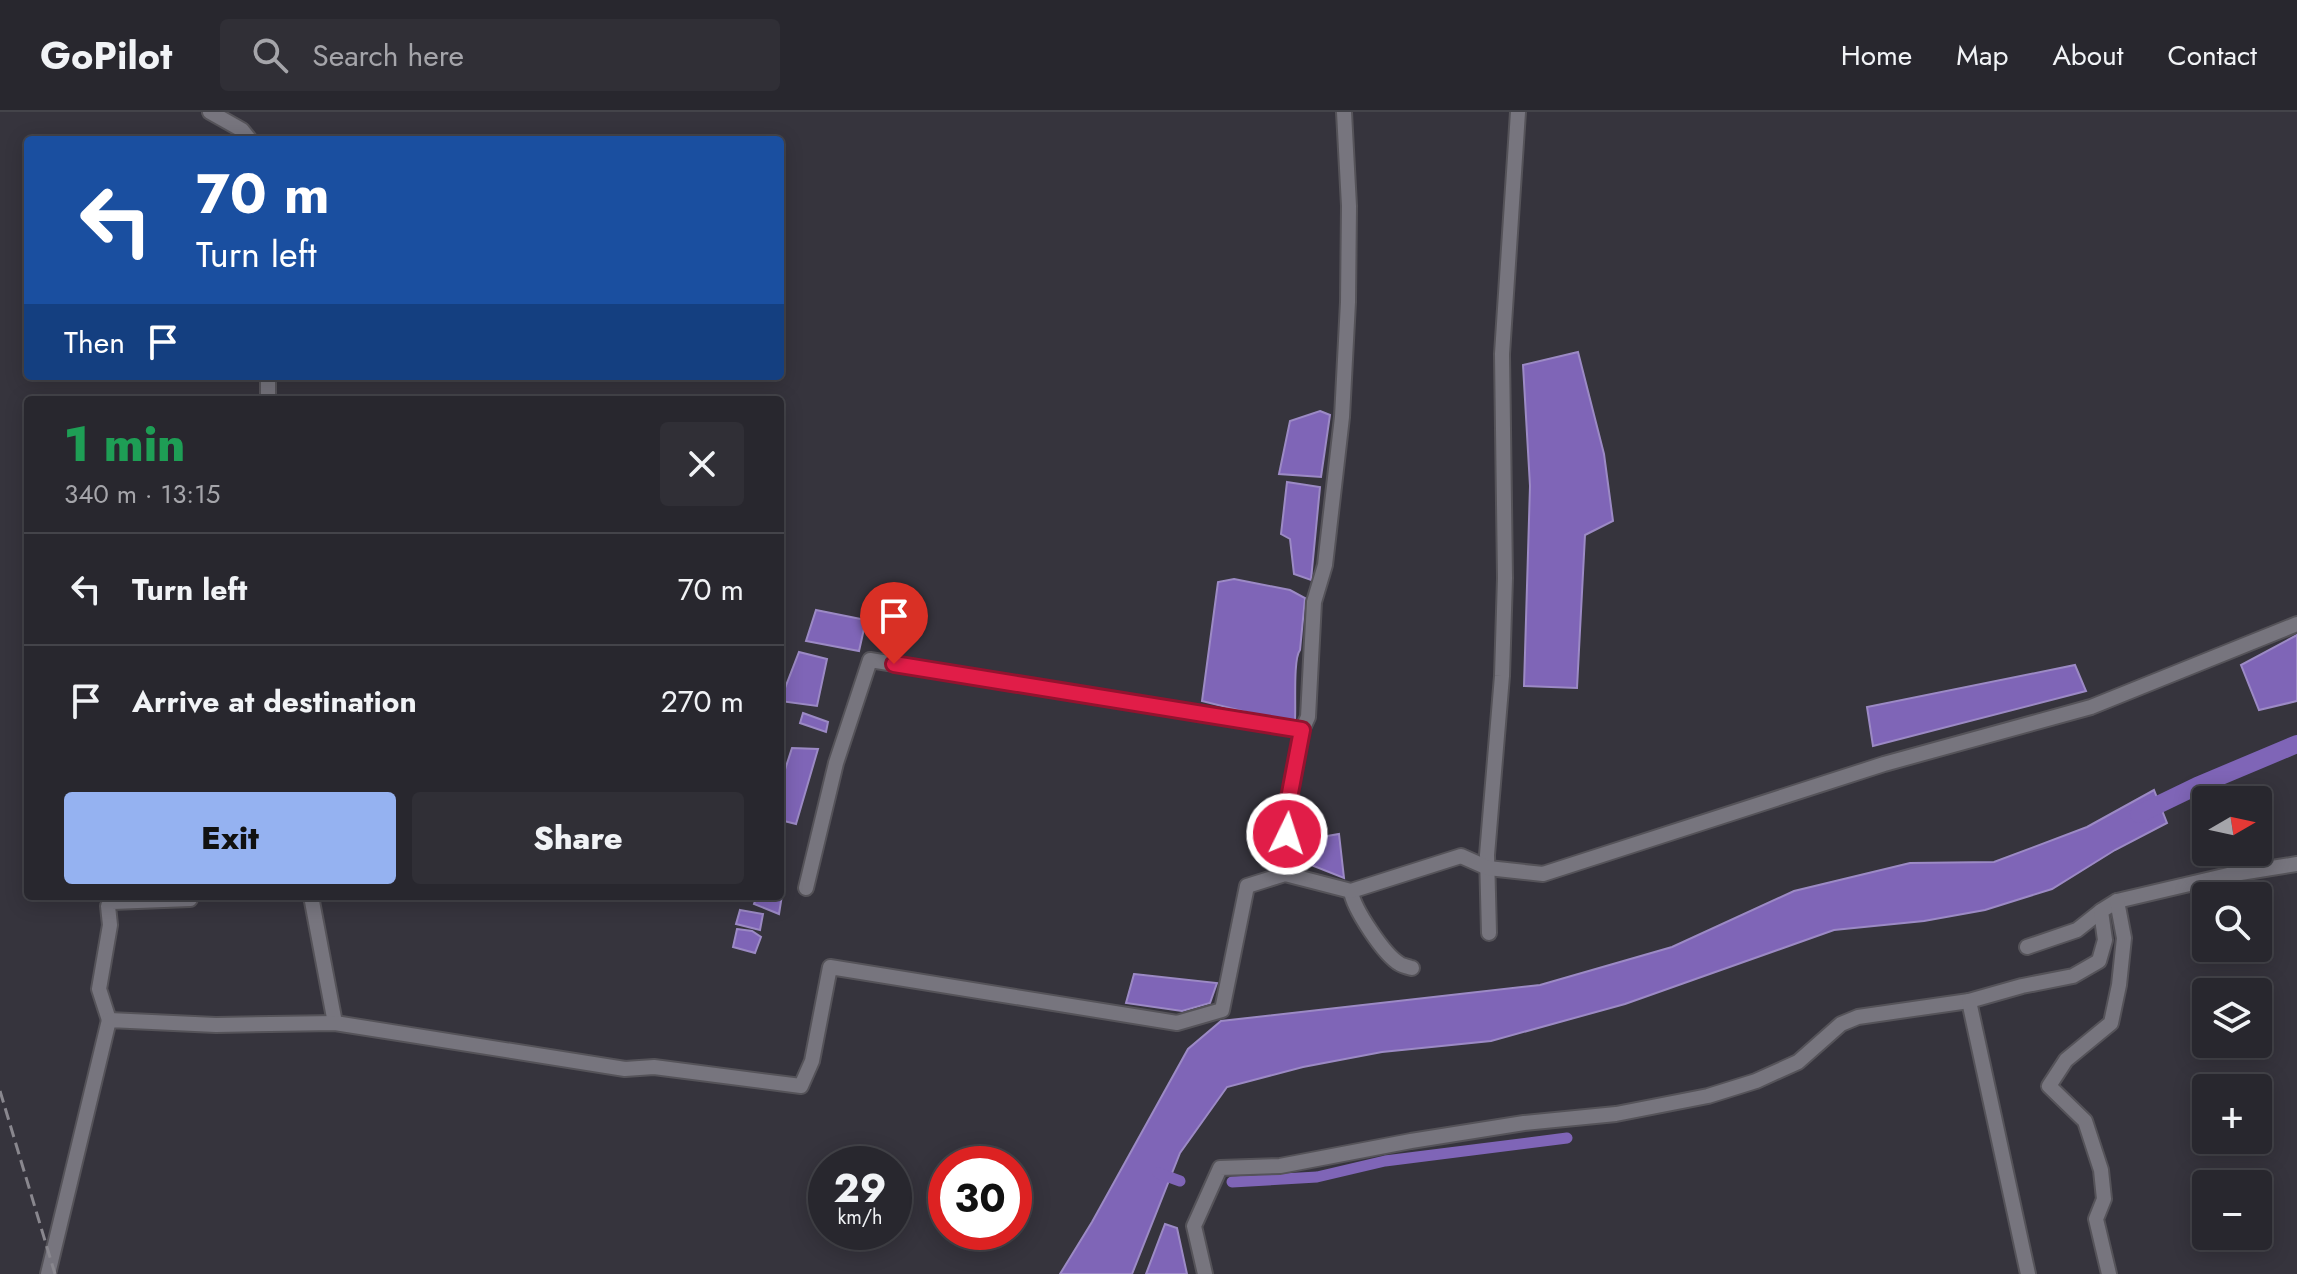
<!DOCTYPE html>
<html lang="en">
<head>
<meta charset="utf-8">
<style>
	:root { --surface:#28272e; --page:#302f36; --text:#f1f3f6; --muted:#a5a5aa; --line:#44444a; --accent:#95b2f1 }
	body { margin:0; font-family:Jost,sans-serif; background:var(--page); color:var(--text); height:100vh; display:flex; flex-direction:column; font-size:30px; white-space:nowrap }
	* { box-sizing:border-box; margin:0 }
	p { font-size:26px; color:var(--muted) }
	.icon { flex:none; width:44px; height:44px; fill:none; stroke:currentColor; stroke-width:2; stroke-linecap:round; stroke-linejoin:round }
	.map { position:relative; flex:1; overflow:hidden }
	.panel { position:absolute; left:24px; top:284px; width:760px; height:504px; display:flex; flex-direction:column; background:var(--surface); border-radius:8px; box-shadow:0 4px 20px #0003,0 0 0 2px var(--line) }
	.panel>* { flex:none }
	.guide { position:absolute; left:24px; top:24px; width:760px; height:244px; border-radius:8px; box-shadow:0 4px 20px #0003,0 0 0 2px var(--line); background:#1a4fa0; color:#fff; overflow:hidden }
	.needle { width:52px; rotate:81deg }
	.fabs { position:absolute; left:2192px; top:674px; display:grid; gap:16px }
	.fabs a { display:grid; place-items:center; width:80px; height:80px; border-radius:8px; background:var(--surface); box-shadow:0 4px 20px #0003,0 0 0 2px var(--line); font-size:40px }
	.speed { position:absolute; left:808px; top:1034px; display:flex; gap:16px; font-size:40px; font-weight:700; text-align:center }
	.speed>* { display:grid; place-content:center; width:104px; height:104px; border-radius:50%; background:var(--surface); box-shadow:0 4px 20px #0003,0 0 0 2px var(--line); line-height:1 }
	.speed small { font-size:20px; font-weight:400 }
	.speed .limit { border:12px solid #d22; background:#fff; color:#111 }
	.pin { position:absolute; display:grid; place-items:center; width:68px; height:68px; color:#fff; margin:-82px -34px; border-radius:50% 50% 50% 0; rotate:-45deg; box-shadow:0 0 8px #0007 }
	.pin .icon { rotate:45deg }
	.me { position:absolute; width:88px; margin:-44px; rotate:4deg; stroke-linejoin:round; filter:drop-shadow(0 0 6px #0008) }
	.turn { display:flex; align-items:center; gap:28px; height:168px; padding:0 40px; font-size:36px }
	.turn .icon { width:104px; height:104px; stroke-width:2.5 }
	.turn b { display:block; font-size:56px; line-height:68px }
	.then { display:flex; align-items:center; height:76px; padding:0 40px; background:#0003; gap:16px; font-size:30px }
	.round { display:grid; place-items:center; flex:none; width:84px; height:84px; border-radius:8px; background:var(--page) }
	.overview { display:flex; align-items:center; justify-content:space-between; height:136px; padding:0 40px }
	h1 { font-size:48px; font-weight:800; line-height:60px; color:#1e9e55 }
	.button { display:flex; gap:16px; margin-top:auto; padding:16px 40px }
	.button a { flex:1; height:92px; border-radius:8px; background:var(--accent); color:#111; font-size:32px; font-weight:800; line-height:92px; text-align:center }
	.button a+a { background:var(--page); color:var(--text) }
	ul { padding:0; list-style:none }
	li { display:flex; align-items:center; gap:24px; height:112px; padding:0 40px; border-top:2px solid var(--line) }
	li div { flex:1 }
	li b { display:block; font-size:30px }
	li em { font-style:normal }
	header { display:flex; align-items:center; gap:48px; box-sizing:border-box; height:112px; padding:0 40px; background:var(--surface); border-bottom:2px solid var(--line) }
	header strong { font-size:38px }
	nav { display:flex; gap:44px; margin-inline-start:auto; font-size:28px }
	.search { width:560px; height:72px; background:var(--page); display:flex; align-items:center; gap:20px; box-sizing:border-box; padding:0 28px; border-radius:8px; color:var(--muted); font-size:30px }
	.map>svg:first-child { display:block }
</style>
</head>
<body>
<header>
<strong>GoPilot</strong>
<div class="search"><svg class="icon" aria-label="search" viewBox="0 0 24 24"><circle cx="10" cy="10" r="6"/><path d="M15 15l6 6"/></svg>Search here</div>
<nav><a>Home</a><a>Map</a><a>About</a><a>Contact</a></nav>
</header>
<div class="map">
<svg width="2297" height="1162" viewBox="0 0 2297 1162">
	<rect width="100%" height="100%" fill="#36343d"/>
	<!-- water -->
	<g fill="#7f65b7" stroke="#9c8ac5" stroke-width="2">
		<polygon points="1578,240 1604,342 1613,409 1585,423 1577,576 1524,574 1530,374 1523,253"/>
		<polygon points="1320,299 1330,303 1321,365 1279,362 1290,309"/>
		<polygon points="1287,370 1320,375 1311,468 1294,462 1290,427 1281,422"/>
		<path d="M1234,467L1290,478L1305,486L1300,538C1293,547 1296,592 1295,608L1290,611L1202,589L1218,470Z"/>
		<polygon points="816,498 866,508 859,539 806,529"/>
		<polygon points="2297,523 2297,589 2259,598 2241,553"/>
		<polygon points="799,540 827,547 817,594 780,589"/>
		<polygon points="2075,553 2086,579 1873,634 1867,595"/>
		<polygon points="803,601 828,610 826,620 800,611"/>
		<polygon points="792,636 818,637 796,712 780,708 780,673"/>
		<polygon points="2154,678 2167,711 2115,738 2052,777 1985,798 1924,809 1834,818 1625,892 1491,929 1382,940 1303,955 1227,975 1180,1041 1132,1162 1060,1162 1092,1110 1188,937 1221,909 1540,873 1672,835 1794,779 1910,751 1994,750 2087,715"/>
		<polygon points="1339,722 1344,766 1306,751 1298,729"/>
		<polygon points="782,783 779,802 754,792 757,784"/>
		<polygon points="740,798 763,802 760,818 736,812"/>
		<polygon points="737,817 752,819 761,825 755,841 733,835"/>
		<polygon points="1134,862 1217,871 1210,891 1182,899 1126,891"/>
		<polygon points="1165,1112 1177,1116 1187,1162 1146,1162"/>
	</g>
	<g fill="none" stroke-linecap="round" stroke-linejoin="round">
		<!-- canal -->
		<g stroke="#7f65b7" stroke-width="11">
			<polyline points="1158,1061 1180,1069"/>
			<polyline points="1232,1070 1317,1065 1385,1049 1567,1026"/>
		</g>
		<!-- river -->
		<polyline stroke="#7f65b7" stroke-width="18" points="2139,702 2197,674 2297,632"/>
		<!-- minor casing -->
		<g stroke="#555359" stroke-width="18">
			<g id="minor">
				<polyline points="210,0 242,18 250,28"/>
				<polyline points="268,288 268,264"/>
				<polyline points="1285,762 1288,742 1286,702 1302,618 1308,605 1314,490 1325,453 1342,305 1348,190 1349,94 1344,0"/>
				<polyline points="806,776 836,651 870,548 1302,618"/>
				<path d="M1351,779C1353,796 1384,843 1400,852C1401,853 1411,856 1412,856"/>
				<polyline points="311,784 335,911"/>
				<polyline points="1489,821 1487,743 1502,564 1505,466 1502,242 1518,0"/>
				<polyline points="2027,835 2077,818 2101,799"/>
				<polyline points="109,908 99,877 110,813 108,794 112,790 190,787 191,784"/>
				<polyline points="48,1162 109,908 216,913 335,911 625,957 654,955 801,974 812,949 830,855 1177,911 1222,898 1247,774 1285,762 1351,779 1461,744 1488,756 1543,762 1884,652 2091,595 2297,512"/>
				<polyline points="1205,1162 1194,1114 1220,1056 1280,1054 1411,1029 1524,1011 1616,1002 1708,984 1756,969 1798,950 1841,912 1858,905 1969,889"/>
				<polyline points="2028,1162 1969,889 2022,874 2073,864 2099,849 2105,828 2101,799 2117,789 2228,763 2297,752"/>
				<polyline points="2109,1162 2096,1107 2104,1087 2101,1058 2085,1009 2049,974 2066,948 2111,911 2119,873 2124,826 2117,789"/>
			</g>
		</g>
		<!-- minor -->
		<use href="#minor" stroke="#77757e" stroke-width="14"/>
		<!-- rail -->
		<polyline stroke="#89878e" stroke-width="3" stroke-dasharray="12 6" stroke-linecap="butt" points="0,979 55,1162"/>
	</g>
	<g fill="none" stroke-linecap="round" stroke-linejoin="round">
		<!-- route casing -->
		<g stroke="#92132f" stroke-width="20">
			<polyline id="route" points="894,552 1302,618 1286,702 1287,722"/>
		</g>
		<!-- route -->
		<use href="#route" stroke="#e11d48" stroke-width="14"/>
	</g>
</svg>
<div class="fabs">
<a><svg class="needle" viewBox="-14 -14 28 28"><path d="M0-13l5 13h-10z" fill="#e53935"/><path d="M0 13l5-13h-10z" fill="#a5a5aa"/></svg></a>
<a><svg class="icon" aria-label="search" viewBox="0 0 24 24"><circle cx="10" cy="10" r="6"/><path d="M15 15l6 6"/></svg></a>
<a><svg class="icon" aria-label="layers" viewBox="0 0 24 24"><path d="M12 4l9 5-9 5-9-5zM3 14l9 5 9-5"/></svg></a>
<a>+</a>
<a>−</a>
</div>
<div class="speed"><div>29<small>km/h</small></div><div class="limit">30</div></div>
<div class="pin" style="left:894px;top:552px;background:#d93025"><svg class="icon" aria-label="arrive" viewBox="0 0 24 24"><path d="M6 21V4h12l-3 4 3 4H6"/></svg></div>
<svg class="me" style="left:1287px;top:722px" viewBox="-20 -20 40 40"><circle r="17" fill="#e11d48" stroke="#fff" stroke-width="3"/><path d="M0-11L8 9 0 5-8 9z" fill="#fff"/></svg>
<div class="guide">
<div class="turn"><svg class="icon" aria-label="left" viewBox="0 0 24 24"><path d="M17 20v-9H6M10 6l-5 5 5 5"/></svg><div><b>70 m</b>Turn left</div></div>
<div class="then">Then<svg class="icon" aria-label="arrive" viewBox="0 0 24 24"><path d="M6 21V4h12l-3 4 3 4H6"/></svg></div>
</div>
<section class="panel">
<div class="overview"><div><h1>1 min</h1><p>340 m · 13:15</p></div><a class="round"><svg class="icon" aria-label="close" viewBox="0 0 24 24"><path d="M6 6l12 12M18 6L6 18"/></svg></a></div>
<ul>
<li><svg class="icon" aria-label="left" viewBox="0 0 24 24"><path d="M17 20v-9H6M10 6l-5 5 5 5"/></svg><div><b>Turn left</b></div><em>70 m</em></li>
<li><svg class="icon" aria-label="arrive" viewBox="0 0 24 24"><path d="M6 21V4h12l-3 4 3 4H6"/></svg><div><b>Arrive at destination</b></div><em>270 m</em></li>
</ul>
<div class="button"><a>Exit</a><a>Share</a></div>
</section>
</div>
</body>
</html>
